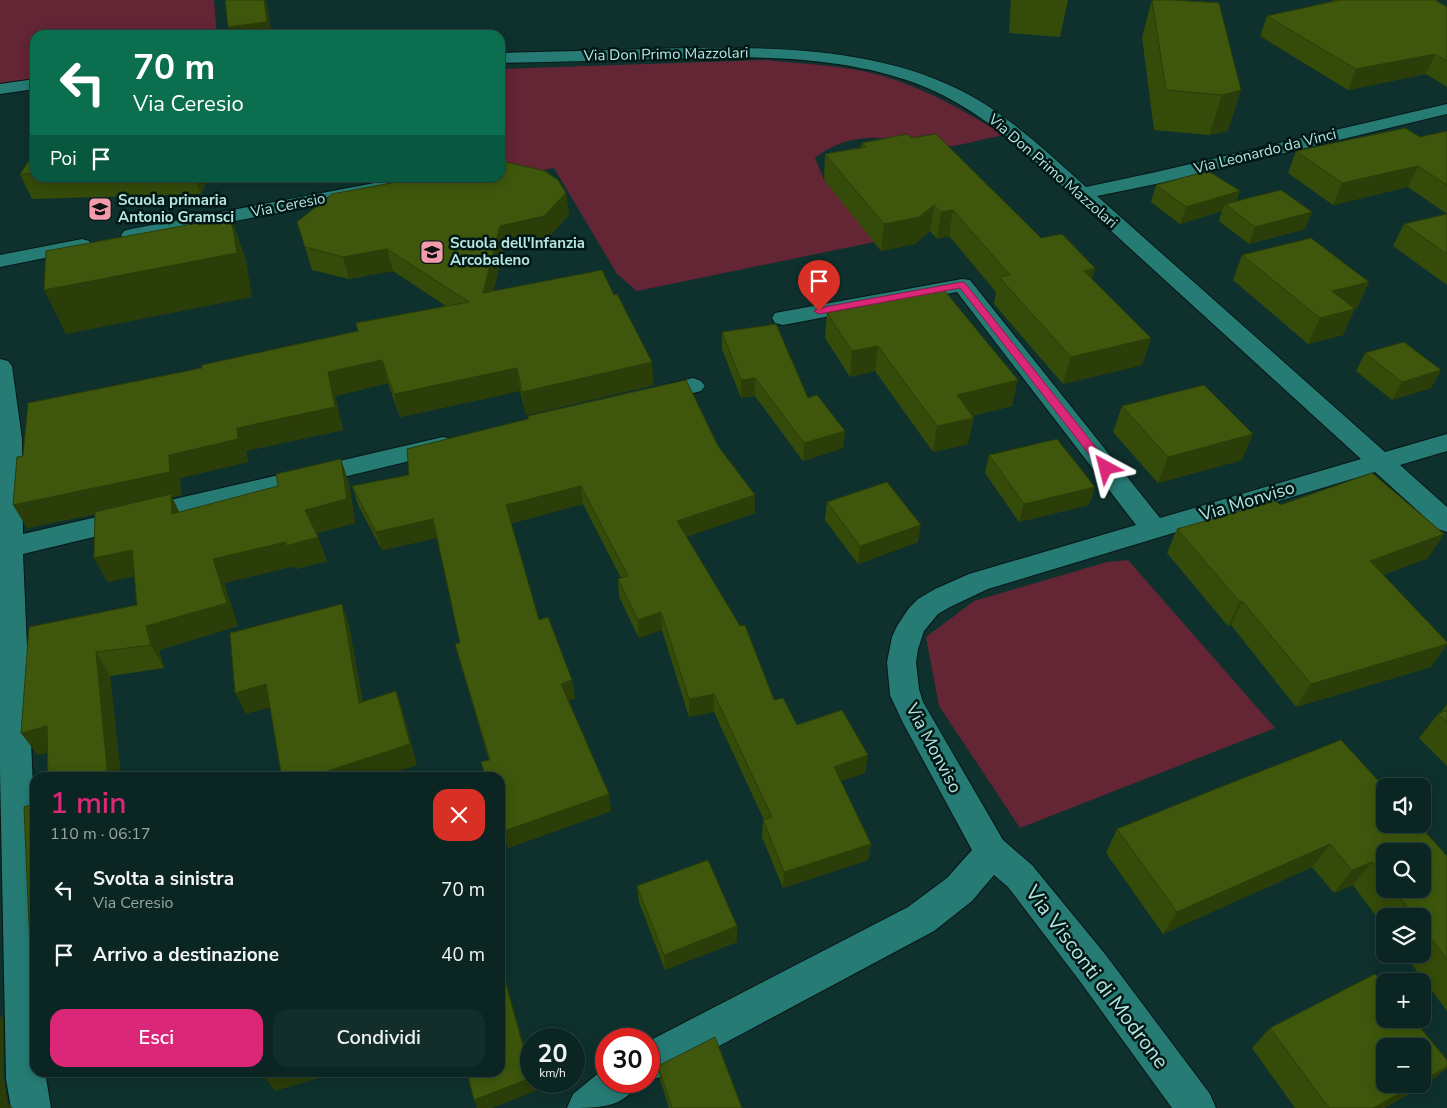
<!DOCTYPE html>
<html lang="it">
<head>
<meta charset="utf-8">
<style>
	:root { --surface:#0a2522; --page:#132d2a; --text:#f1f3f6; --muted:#99a5a5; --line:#2a4240; --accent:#db2777 }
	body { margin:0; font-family:"Nunito Sans",sans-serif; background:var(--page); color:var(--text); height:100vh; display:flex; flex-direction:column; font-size:19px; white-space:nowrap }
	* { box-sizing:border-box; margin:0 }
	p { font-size:16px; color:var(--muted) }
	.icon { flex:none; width:28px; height:28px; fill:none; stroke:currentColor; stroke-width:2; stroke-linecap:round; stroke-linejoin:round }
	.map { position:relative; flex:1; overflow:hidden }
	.sheet { position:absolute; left:30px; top:772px; width:475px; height:305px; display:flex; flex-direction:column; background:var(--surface); border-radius:15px; box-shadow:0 2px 12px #0003,0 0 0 1px var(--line) }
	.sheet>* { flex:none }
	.hud { position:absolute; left:30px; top:30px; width:475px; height:152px; border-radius:15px; box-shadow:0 2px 12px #0003,0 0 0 1px var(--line); background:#0b6e4f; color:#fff; overflow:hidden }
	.buttons { position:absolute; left:1376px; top:778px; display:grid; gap:10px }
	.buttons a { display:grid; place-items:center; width:55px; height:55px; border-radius:10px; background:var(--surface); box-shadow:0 2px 12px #0003,0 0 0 1px var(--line); font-size:25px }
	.speed { position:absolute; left:520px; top:1028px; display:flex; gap:10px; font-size:25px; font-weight:700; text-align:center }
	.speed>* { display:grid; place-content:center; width:65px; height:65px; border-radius:50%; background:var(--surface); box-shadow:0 2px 12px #0003,0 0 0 1px var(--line); line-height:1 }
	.speed small { font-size:12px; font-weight:400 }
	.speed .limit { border:8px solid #d22; background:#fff; color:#111 }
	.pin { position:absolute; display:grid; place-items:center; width:42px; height:42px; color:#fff; margin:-51px -21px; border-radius:50% 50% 50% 0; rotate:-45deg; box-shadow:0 0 5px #0007 }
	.pin .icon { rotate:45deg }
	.me { position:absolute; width:55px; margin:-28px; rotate:322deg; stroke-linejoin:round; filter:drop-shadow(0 0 4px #0008) }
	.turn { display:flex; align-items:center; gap:18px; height:105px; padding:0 20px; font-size:22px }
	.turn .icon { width:65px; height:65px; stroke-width:2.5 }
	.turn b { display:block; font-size:35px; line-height:42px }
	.then { display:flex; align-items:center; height:48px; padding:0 20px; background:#0003; gap:10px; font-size:19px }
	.round { display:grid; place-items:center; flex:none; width:52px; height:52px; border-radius:15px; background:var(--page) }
	.summary { display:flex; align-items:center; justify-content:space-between; height:85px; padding:0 20px }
	h1 { font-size:30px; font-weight:600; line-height:38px; color:var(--accent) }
	.action { display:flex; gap:10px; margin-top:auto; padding:10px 20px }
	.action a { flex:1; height:58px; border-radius:15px; background:var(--accent); color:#fff; font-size:20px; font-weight:600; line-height:58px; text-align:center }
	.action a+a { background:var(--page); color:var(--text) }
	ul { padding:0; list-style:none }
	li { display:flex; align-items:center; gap:15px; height:65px; padding:0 20px }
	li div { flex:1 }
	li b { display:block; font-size:19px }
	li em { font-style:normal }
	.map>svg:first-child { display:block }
</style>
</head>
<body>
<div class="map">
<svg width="1447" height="1108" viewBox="0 0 1447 1108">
	<rect width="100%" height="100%" fill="#0e312e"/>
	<!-- green -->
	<g fill="#642535">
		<polygon points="0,0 214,0 217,35 35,35 35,79 0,83"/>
		<path d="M765,60C804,64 845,65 883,76C927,89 966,112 1004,135C982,139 958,147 936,148C926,149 912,143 902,141C872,134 839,138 815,158L824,180L879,241L637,291L617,274L554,168L464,186L500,178V69Z"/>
		<polygon points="1128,560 1275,728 1020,828 939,706 926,637 974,601 1107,562"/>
	</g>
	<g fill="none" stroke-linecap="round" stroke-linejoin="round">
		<!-- street casing -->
		<g stroke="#081615" stroke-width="2">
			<g id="street">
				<path d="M689,48C784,47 888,49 973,97C1015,121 1050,155 1086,187L1156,172L1447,104V114L1156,184L1097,196L1385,452L1447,434V451L1400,465L1447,507V532L1438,529L1375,472L988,589L950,607L938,614L924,631L918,649L916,662L919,689L923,702L1003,840L1032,865L1105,954L1210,1094L1216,1108H1172L1079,980L1008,887L994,875L972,901L934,931L663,1076L649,1081V1041L908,907L947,878L972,850L903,723L890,695L887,662L892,637L897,626L909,608L918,599L935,589L969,574L1136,525L957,292L783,325L775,323L772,318L775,313L962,279L970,280L1160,518L1361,459L1029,156C995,126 958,99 915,83C835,54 746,56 663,59C609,60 554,62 500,63V53Z"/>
				<polygon points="35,79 35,89 0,94 0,84"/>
				<polygon points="401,178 439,178 436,182 429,184 131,241 124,239 121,235 124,231 131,229"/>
				<polygon points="82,239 89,241 92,245 89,249 0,267 0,255"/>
				<polygon points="0,359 8,361 12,366 22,439 23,534 443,437 452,439 456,445 452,451 443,453 23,554 35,834 35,1072 45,1072 51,1108 11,1108 6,1079 0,770"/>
				<polygon points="693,378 701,381 705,386 701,391 653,403 645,400 641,395 645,390"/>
				<path d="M606,1067V1081H639C625,1108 600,1108 567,1108L573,1094Z"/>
			</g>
		</g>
		<!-- street -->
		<use href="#street" fill="#267c75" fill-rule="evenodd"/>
	</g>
	<!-- wall -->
	<g fill="#354b0a" fill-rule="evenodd">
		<polygon points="1011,0 1068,0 1060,37 1009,33"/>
		<polygon points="1152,0 1171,0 1219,3 1228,131 1209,135 1154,130 1142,37"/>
		<polygon points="1334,0 1435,0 1447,7 1447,87 1426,74 1348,90 1260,36 1267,16 1334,1"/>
		<polygon points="1447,131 1447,214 1408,187 1333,205 1288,173 1296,151 1420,137"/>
		<polygon points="911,138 1041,238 1095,268 1092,279 1151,338 1142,365 1063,384 994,304 996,292 949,236 937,239 930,231 915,244 881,251 824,180 825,154 861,147 862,143"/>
		<polygon points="35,152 35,178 208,178 201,194 32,199 20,174"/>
		<polygon points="1156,185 1236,201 1305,229 1249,244 1219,221 1222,211 1180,224 1151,202"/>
		<polygon points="566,193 569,215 547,239 504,248 493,291 654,385 526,415 520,391 400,417 388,383 335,396 343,430 246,451 248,462 180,478 181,495 172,497 179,512 349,483 355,523 316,533 327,561 296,569 294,566 224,583 238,626 159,650 164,668 110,676 121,778 48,778 47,753 38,755 21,733 137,605 134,576 108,582 94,558 95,514 27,528 23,456 202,368 358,331 446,306 393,271 349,279 312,270 297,222"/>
		<polygon points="1447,214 1447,285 1393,246 1404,224"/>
		<polygon points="1242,255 1369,282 1357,308 1354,308 1343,335 1308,344 1233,280"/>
		<polygon points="827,313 1012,406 972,416 968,444 933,452 875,371 850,377 825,338"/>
		<polygon points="722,332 808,398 845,431 843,448 803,461 755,396 741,398 722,349"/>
		<polygon points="1365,353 1441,370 1431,388 1392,400 1356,371"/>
		<polygon points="1122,406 1242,460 1158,483 1113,432"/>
		<polygon points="718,446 755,513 686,537 774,700 797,725 868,755 865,773 840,781 871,844 868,860 783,888 762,837 763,820 764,820 714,712 689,717 662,630 639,638 619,597 618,579 621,578 583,504 511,523 539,620 575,698 568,701 609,794 611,811 508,848 500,823 500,778 485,778 481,762 489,760 455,644 460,643 437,538 382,550 358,505 352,486"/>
		<polygon points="989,455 1095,487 1089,505 1019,522 985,473"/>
		<polygon points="827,502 918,542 858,564 825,520"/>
		<polygon points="1280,505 1428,558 1383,575 1431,667 1296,707 1231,625 1228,626 1167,553 1177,529"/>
		<polygon points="1447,704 1447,766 1419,738 1438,714 1441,712"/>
		<path d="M1218,788L1447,856V1011L1404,954H1422V916H1385V928L1353,885L1334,893L1312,867L1163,934L1106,853L1117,829ZM1385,851L1422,889H1385Z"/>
		<polygon points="637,886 737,926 737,942 665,970 639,902"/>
		<polygon points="1270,1028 1447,1060 1447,1068 1427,1084 1384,1108 1295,1108 1252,1048"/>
		<polygon points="658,1066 742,1108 669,1108 660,1079"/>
	</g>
	<!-- shaded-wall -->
	<g fill="#2b3d08">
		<polygon points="264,0 266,0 272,35 231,35 228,27"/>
		<polygon points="1435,54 1426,74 1348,90 1356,69"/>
		<polygon points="1241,90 1228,131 1209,135 1222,95"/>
		<polygon points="1418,166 1408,187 1333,205 1342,183"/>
		<polygon points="195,178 208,178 201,194"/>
		<polygon points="1240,191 1234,208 1225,204 1222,211 1180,224 1186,207"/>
		<polygon points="566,193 569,215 547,239 504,248 487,316 483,293 500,226"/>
		<polygon points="934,205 930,231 915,244 881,251 884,224"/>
		<polygon points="953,210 949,236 937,239 941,212"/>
		<polygon points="1312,212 1305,229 1249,244 1255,227"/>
		<polygon points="231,217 246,260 252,297 66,334 44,290"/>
		<polygon points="387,249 393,271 349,279 343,257"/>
		<polygon points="1095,268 1088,295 1084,271"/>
		<polygon points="1369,282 1357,308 1321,317 1332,291"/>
		<polygon points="1355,309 1343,335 1308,344 1320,318"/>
		<polygon points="1151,338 1142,365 1063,384 1071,357"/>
		<polygon points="878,346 875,371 850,377 852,351"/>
		<polygon points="382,360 388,383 335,396 343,430 246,451 248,462 180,478 181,495 172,497 182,518 172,514 171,497 27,528 13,505 169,455 237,428 328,372"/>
		<polygon points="652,362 654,385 526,415 522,392"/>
		<polygon points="517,368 520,391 400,417 394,394"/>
		<polygon points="1441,370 1431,388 1392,400 1402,382"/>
		<polygon points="755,378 755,396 741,398 741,380"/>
		<polygon points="1018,380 1012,406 952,420 957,395"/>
		<polygon points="974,418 968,444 933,452 937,426"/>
		<polygon points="845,431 843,448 803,461 804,443"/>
		<polygon points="1253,434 1242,460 1158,483 1168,457"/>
		<polygon points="341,459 349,483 355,523 314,534 305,510"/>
		<polygon points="581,486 583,504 510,524 506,505"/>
		<polygon points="1095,487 1089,505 1019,522 1024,504"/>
		<polygon points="755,495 755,513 677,540 677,521"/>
		<polygon points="433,519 438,538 382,550 376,532"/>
		<polygon points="921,525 918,542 858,564 860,546"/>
		<polygon points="1444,534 1428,558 1356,585 1370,561"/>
		<polygon points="318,537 327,561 296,569 294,566 224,583 238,626 159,650 164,668 151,645 146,626 213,559 286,542"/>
		<polygon points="132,550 145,574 108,582 94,558"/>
		<polygon points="1242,601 1231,625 1228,626 1240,602"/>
		<polygon points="342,604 349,625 367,723 359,703"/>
		<polygon points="661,612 662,630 639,638 638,620"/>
		<polygon points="1447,644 1447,645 1431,667 1296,707 1311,684"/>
		<polygon points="96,652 110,676 121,778 108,778"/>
		<polygon points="572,680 575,698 564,702 561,684"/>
		<polygon points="266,684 276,706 246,714 235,693"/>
		<polygon points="396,691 403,712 417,765 378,778 306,778"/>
		<polygon points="714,694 714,712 689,717 689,699"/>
		<polygon points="47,726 64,748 38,755 21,733"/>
		<polygon points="868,755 865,773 831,784 834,767"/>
		<polygon points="609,794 611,811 508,848 504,831"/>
		<polygon points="871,844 868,860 783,888 784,872"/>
		<polygon points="1330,844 1312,867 1163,934 1177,912"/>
		<polygon points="1372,862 1353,885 1334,893 1352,870"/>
		<polygon points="737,926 737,942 665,970 664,955"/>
		<polygon points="500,959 531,1072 531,1075 500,962"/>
		<polygon points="0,1016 3,1018 4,1079 8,1104 13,1108 0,1108"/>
		<polygon points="1447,1067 1447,1068 1427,1084 1384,1108 1373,1108 1417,1084 1422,1084 1422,1081"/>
		<polygon points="283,1072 340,1072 275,1091 265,1078"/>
		<polygon points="531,1078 531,1081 534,1081 536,1091 492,1108 477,1108 474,1100"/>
	</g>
	<!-- building -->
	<g fill="#3e570c" stroke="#2b3d08">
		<polygon points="225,0 264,0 267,22 228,27"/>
		<polygon points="1152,0 1171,0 1219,3 1241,90 1222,95 1166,90"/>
		<polygon points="1340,0 1435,0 1447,7 1447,61 1435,54 1356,69 1267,16"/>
		<polygon points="1405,128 1420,137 1447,131 1447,185 1418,166 1342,183 1296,151"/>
		<polygon points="907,134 911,138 936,134 1041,238 1062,234 1095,268 1084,271 1151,338 1071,357 999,277 1010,275 953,210 941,212 934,205 919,217 884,224 825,154 866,147 862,143"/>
		<polygon points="35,152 35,174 20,174"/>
		<polygon points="500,161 502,161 545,171 558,180 566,193 544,216 500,226 483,293 602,270 614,295 617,294 652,362 522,392 517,368 394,394 382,360 328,372 335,407 237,428 238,439 169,455 170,472 13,505 17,457 23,456 28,403 202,368 202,365 358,331 356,323 469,302 387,249 343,257 305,247 297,222 332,194 418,178 500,178"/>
		<polygon points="1208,171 1240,191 1186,207 1156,185"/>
		<polygon points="1281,190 1312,212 1255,227 1225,204"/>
		<polygon points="1447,214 1447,254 1404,224"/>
		<polygon points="231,217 237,253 44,290 46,251"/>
		<polygon points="1311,238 1369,282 1332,291 1355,309 1320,318 1242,255"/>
		<polygon points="944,290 1018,380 957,395 974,418 937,426 878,346 852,351 827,313"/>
		<polygon points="776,324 808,398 817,395 845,431 804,443 755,378 741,380 722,332"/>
		<polygon points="1404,342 1441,370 1402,382 1365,353"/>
		<polygon points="686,380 718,446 755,495 677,521 740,626 745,625 774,700 783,698 797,725 842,710 868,755 834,767 871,844 784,872 763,820 772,817 714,694 689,699 661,612 638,620 618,579 628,576 581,486 506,505 539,620 548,617 572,680 561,684 609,794 504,831 500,820 500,778 486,778 481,762 490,760 455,644 460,643 433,519 376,532 352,486 409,475 407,449 528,419 528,416"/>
		<polygon points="1204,385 1253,434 1168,457 1122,406"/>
		<polygon points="1057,439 1095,487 1024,504 989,455"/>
		<polygon points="341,459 347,499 305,510 318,537 286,546 286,542 213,559 227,603 146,626 151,645 96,652 108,778 48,778 47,726 21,733 29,627 137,605 132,550 94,558 95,512 171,494 172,514 278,486 276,474"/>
		<polygon points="1372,473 1444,534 1370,561 1447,642 1447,644 1311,684 1242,601 1240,602 1177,529 1276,501 1280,505"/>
		<polygon points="887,482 921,525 860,546 827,502"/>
		<polygon points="342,604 359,703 396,691 410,744 306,778 282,778 266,684 235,693 230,633"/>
		<polygon points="1447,710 1447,722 1438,714"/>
		<polygon points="1341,740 1385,788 1385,824 1418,824 1447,856 1447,959 1422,927 1422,916 1414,916 1393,889 1422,889 1422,851 1385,851 1385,879 1372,862 1352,870 1330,844 1177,912 1117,829 1218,788"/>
		<polygon points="35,803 35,992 32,994 24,807"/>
		<polygon points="708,860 737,926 664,955 637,886"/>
		<polygon points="500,962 531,1075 531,1078 474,1100 467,1072 500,1072"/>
		<polygon points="1375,974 1385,985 1385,1019 1413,1019 1447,1060 1447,1067 1422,1081 1422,1046 1385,1046 1385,1084 1417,1084 1373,1108 1329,1108 1270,1028"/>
		<polygon points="715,1037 742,1108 672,1108 658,1066"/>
		<polygon points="265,1072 283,1072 265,1078"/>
	</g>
	<!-- route -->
	<polygon fill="#db2777" stroke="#8e194d" points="962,282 965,283 1110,465 1111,468 1110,471 1102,471 960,288 819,314 814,311 819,308"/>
	<!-- icons -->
	<defs>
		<g id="school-square" transform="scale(1.25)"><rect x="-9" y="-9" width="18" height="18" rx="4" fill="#f39aab" stroke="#021816"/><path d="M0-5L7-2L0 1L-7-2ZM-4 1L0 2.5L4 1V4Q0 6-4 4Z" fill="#111"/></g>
	</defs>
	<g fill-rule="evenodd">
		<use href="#school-square" x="100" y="209"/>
		<use href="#school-square" x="432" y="252"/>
	</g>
	<g text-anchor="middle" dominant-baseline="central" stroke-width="5" stroke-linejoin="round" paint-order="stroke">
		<!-- far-street labels -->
		<g font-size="15" fill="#b5e5df" stroke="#021816">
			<text transform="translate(666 54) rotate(-1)">Via Don Primo Mazzolari</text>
			<text transform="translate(1265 151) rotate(-14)">Via Leonardo da Vinci</text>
			<text transform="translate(1053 171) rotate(41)">Via Don Primo Mazzolari</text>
			<text transform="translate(288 205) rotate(-11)">Via Ceresio</text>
		</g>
		<!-- far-poi labels -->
		<g font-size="15" font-weight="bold" fill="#b5e5df" stroke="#021816" text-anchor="start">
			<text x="118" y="200">Scuola primaria<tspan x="118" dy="17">Antonio Gramsci</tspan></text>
			<text x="450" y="243">Scuola dell'Infanzia<tspan x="450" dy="17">Arcobaleno</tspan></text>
		</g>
		<!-- street labels -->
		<g font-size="18" fill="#b5e5df" stroke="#021816">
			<text transform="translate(1247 501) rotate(-17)">Via Monviso</text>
			<text transform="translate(934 748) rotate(62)">Via Monviso</text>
		</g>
		<!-- near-street labels -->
		<g font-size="21" fill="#b5e5df" stroke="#021816">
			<text transform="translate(1097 977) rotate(53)">Via Visconti di Modrone</text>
		</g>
	</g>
</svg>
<div class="buttons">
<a><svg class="icon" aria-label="sound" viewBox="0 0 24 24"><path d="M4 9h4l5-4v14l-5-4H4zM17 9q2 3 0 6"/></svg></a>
<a><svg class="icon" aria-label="search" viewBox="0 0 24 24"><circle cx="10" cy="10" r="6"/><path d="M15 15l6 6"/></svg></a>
<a><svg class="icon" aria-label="layers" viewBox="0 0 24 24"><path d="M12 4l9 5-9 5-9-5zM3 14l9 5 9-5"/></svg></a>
<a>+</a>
<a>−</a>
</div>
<div class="speed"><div>20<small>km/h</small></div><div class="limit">30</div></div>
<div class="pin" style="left:819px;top:311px;background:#d93025"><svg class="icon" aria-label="arrive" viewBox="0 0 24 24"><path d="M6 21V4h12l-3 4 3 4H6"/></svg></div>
<svg class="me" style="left:1106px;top:468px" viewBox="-20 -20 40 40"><path d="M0-17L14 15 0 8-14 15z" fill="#db2777" stroke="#fff" stroke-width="4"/></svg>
<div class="hud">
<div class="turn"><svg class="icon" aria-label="left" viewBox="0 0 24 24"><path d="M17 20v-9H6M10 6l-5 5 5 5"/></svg><div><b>70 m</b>Via Ceresio</div></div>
<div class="then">Poi<svg class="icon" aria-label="arrive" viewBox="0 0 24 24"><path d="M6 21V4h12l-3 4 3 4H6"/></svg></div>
</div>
<section class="sheet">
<div class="summary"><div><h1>1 min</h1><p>110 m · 06:17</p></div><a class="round" style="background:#d93025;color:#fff"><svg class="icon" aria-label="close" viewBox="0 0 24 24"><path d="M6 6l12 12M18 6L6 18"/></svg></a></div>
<ul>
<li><svg class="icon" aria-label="left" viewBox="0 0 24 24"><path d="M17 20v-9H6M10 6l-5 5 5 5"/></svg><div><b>Svolta a sinistra</b><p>Via Ceresio</p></div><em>70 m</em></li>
<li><svg class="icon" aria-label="arrive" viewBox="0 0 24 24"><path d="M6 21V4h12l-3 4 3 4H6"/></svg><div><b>Arrivo a destinazione</b></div><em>40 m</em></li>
</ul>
<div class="action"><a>Esci</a><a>Condividi</a></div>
</section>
</div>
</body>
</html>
